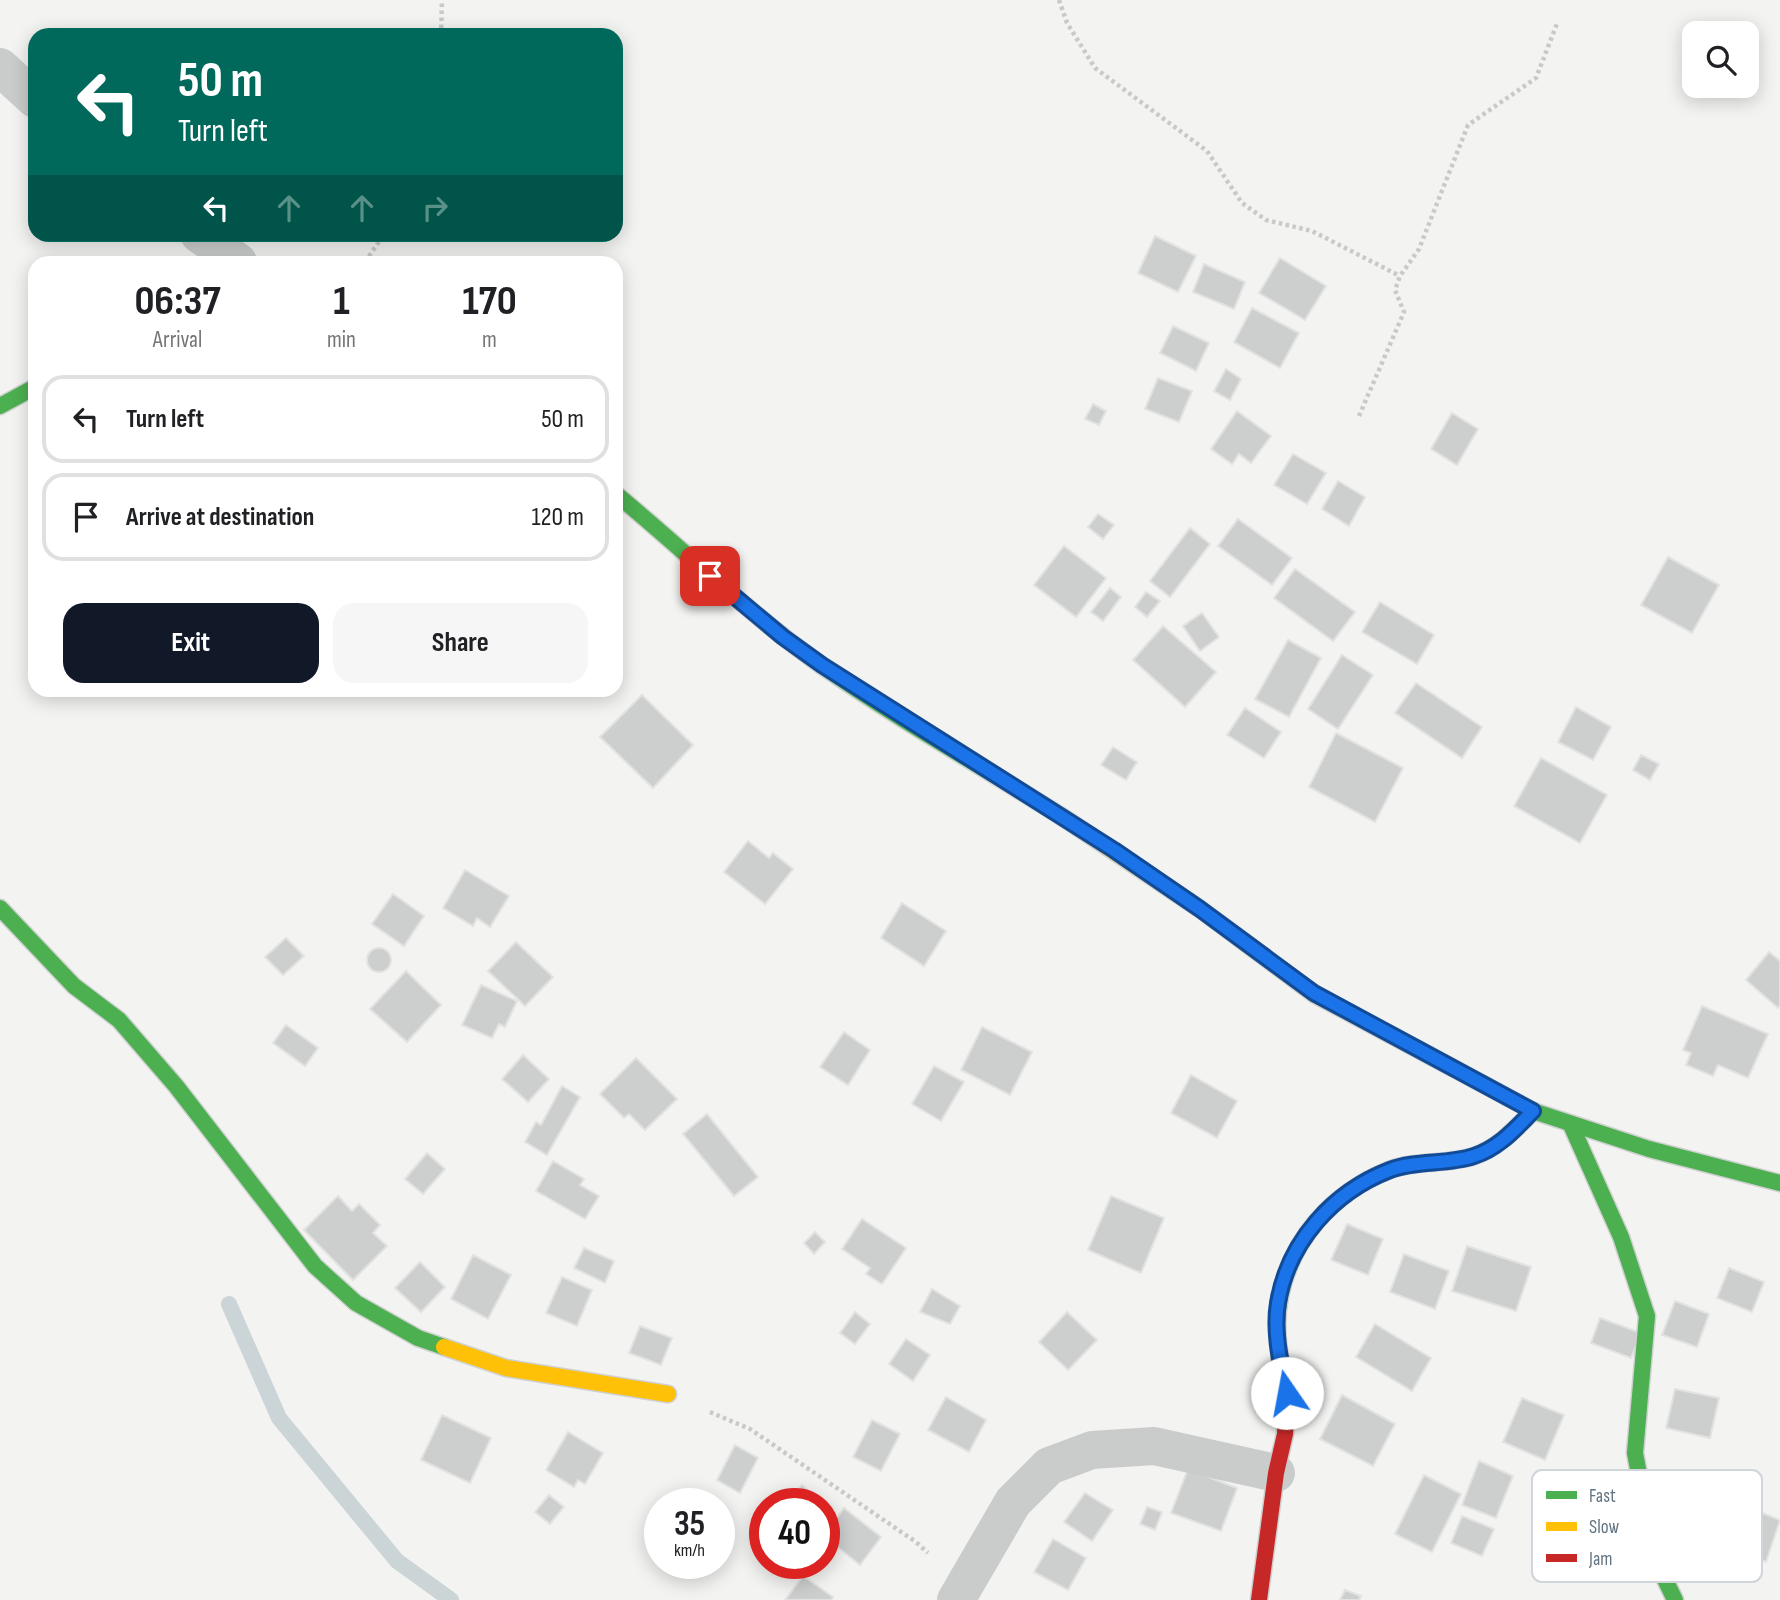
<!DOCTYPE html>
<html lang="en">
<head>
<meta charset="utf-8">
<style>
	:root { --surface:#fff; --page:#f6f6f6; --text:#202124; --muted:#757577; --line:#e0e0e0; --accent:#111827 }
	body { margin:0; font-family:"Sofia Sans Condensed",sans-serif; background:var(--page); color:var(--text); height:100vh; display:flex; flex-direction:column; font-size:26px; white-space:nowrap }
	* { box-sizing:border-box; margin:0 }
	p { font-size:23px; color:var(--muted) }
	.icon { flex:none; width:38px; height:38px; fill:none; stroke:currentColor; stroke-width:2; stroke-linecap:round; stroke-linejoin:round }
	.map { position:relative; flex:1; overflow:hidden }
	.panel { position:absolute; left:28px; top:256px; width:595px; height:441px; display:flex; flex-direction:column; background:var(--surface); border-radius:21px; box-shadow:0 4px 18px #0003 }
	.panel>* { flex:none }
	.top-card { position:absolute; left:28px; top:28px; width:595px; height:214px; border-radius:21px; box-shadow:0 4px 18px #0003; background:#00695c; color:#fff; overflow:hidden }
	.controls { position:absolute; left:1682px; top:21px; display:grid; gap:14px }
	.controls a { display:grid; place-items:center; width:77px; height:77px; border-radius:14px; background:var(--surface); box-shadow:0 4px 18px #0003; font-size:35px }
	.speed { position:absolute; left:644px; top:1488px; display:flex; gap:14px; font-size:35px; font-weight:700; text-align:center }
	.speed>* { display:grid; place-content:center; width:91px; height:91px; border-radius:50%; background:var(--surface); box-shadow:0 4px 18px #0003; line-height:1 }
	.speed small { font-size:18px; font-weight:400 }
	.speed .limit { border:10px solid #d22; background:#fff; color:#111 }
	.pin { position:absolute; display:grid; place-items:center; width:60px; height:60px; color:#fff; margin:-30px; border-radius:14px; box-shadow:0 4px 10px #0006 }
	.me { position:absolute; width:77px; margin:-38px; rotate:348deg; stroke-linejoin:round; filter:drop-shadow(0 0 5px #0008) }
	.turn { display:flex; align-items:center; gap:24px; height:147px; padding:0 35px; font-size:32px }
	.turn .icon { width:91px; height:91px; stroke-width:2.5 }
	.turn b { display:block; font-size:49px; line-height:60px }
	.lanes { display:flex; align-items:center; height:66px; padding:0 35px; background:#0003; justify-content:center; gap:35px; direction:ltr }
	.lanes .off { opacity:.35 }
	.eta { display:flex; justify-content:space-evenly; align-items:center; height:119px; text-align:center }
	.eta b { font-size:42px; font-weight:700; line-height:49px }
	.cta { display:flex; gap:14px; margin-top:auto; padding:14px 35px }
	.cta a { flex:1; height:80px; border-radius:21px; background:var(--accent); color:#fff; font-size:28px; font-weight:700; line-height:80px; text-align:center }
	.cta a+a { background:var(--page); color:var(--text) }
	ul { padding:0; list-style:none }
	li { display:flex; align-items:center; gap:21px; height:88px; margin:0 14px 10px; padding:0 21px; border:4px solid var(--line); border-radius:21px }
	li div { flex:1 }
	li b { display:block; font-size:26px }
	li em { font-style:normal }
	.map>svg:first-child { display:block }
</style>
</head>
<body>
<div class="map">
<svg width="1780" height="1600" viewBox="0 0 1780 1600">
	<rect width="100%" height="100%" fill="#f3f3f1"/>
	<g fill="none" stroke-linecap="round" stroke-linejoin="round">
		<!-- stream -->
		<polyline stroke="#cbd4d6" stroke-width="16" points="229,1304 279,1418 397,1561 451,1600"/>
	</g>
	<!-- building -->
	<g fill="#cdcfcf" stroke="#e2e2e1" stroke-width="2">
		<polygon points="1155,236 1196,256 1178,292 1138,273"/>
		<polygon points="1280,258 1326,286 1305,320 1259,293"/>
		<polygon points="1204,264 1245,282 1234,309 1193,292"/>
		<polygon points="1252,308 1299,333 1280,368 1234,342"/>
		<polygon points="1173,326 1209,343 1196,371 1160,353"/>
		<polygon points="1226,369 1241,379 1230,400 1214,391"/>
		<polygon points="1158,378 1192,391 1179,422 1145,409"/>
		<polygon points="1093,404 1106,411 1099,425 1085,419"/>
		<polygon points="1237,411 1271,436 1251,463 1239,454 1232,464 1211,449"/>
		<polygon points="1452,413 1478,429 1457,465 1431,449"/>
		<polygon points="1293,454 1326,473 1307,504 1274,485"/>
		<polygon points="1338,481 1365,497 1349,526 1322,509"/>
		<polygon points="1098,514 1114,525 1103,539 1088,527"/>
		<polygon points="1238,519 1292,558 1272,585 1218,546"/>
		<polygon points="1190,528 1210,544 1170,597 1150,581"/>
		<polygon points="1064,546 1106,578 1076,617 1034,585"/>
		<polygon points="1668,557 1719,585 1692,633 1641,605"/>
		<polygon points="1295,569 1355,612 1333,641 1274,598"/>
		<polygon points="1110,588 1121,597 1103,621 1091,612"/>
		<polygon points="1146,592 1160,601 1147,617 1135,607"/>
		<polygon points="1380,602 1434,635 1417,664 1362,632"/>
		<polygon points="1202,613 1219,637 1200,651 1183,626"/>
		<polygon points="1163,626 1216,672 1185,707 1133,660"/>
		<polygon points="1288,640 1321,658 1289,717 1255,699"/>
		<polygon points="1342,655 1373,675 1338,729 1308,709"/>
		<polygon points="1416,683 1482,727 1462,758 1395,713"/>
		<polygon points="642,695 693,745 653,788 600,737"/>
		<polygon points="1576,707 1611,727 1593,760 1558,742"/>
		<polygon points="1245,708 1281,732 1264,758 1227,735"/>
		<polygon points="1336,733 1403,768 1375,822 1309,787"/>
		<polygon points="1113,747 1137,762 1126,780 1101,765"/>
		<polygon points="1641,755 1659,764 1650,780 1633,770"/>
		<polygon points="1541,758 1607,795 1580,843 1514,806"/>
		<polygon points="748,841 769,858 773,853 793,869 765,904 724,872"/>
		<polygon points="465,870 509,896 490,927 477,918 473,926 443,908"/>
		<polygon points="393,894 424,916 404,946 372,924"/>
		<polygon points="902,903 946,931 924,966 881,938"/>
		<polygon points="286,938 304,956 283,975 265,957"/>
		<polygon points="516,942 553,977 525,1006 488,971"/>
		<circle cx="379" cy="960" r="12"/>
		<polygon points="1769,952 1780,961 1780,1005 1778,1008 1746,980"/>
		<polygon points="406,971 441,1005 407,1042 370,1009"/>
		<polygon points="481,985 517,1001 505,1027 499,1024 492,1038 462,1025"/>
		<polygon points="1702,1006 1768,1034 1748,1078 1718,1065 1713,1076 1686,1065 1691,1053 1683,1050"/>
		<polygon points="286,1025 318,1048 305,1066 273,1043"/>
		<polygon points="982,1027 1032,1052 1010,1095 961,1070"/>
		<polygon points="844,1032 870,1050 848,1085 820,1067"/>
		<polygon points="523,1055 549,1079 528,1102 502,1079"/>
		<polygon points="636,1058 677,1099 645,1130 629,1114 624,1118 600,1094"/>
		<polygon points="934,1066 964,1082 941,1121 912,1104"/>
		<polygon points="1191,1075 1237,1101 1217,1138 1171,1113"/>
		<polygon points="562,1086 580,1097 547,1155 525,1142 536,1122 541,1125"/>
		<polygon points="707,1114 758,1177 734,1196 683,1134"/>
		<polygon points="427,1153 445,1169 423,1194 405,1179"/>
		<polygon points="553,1161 584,1179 580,1185 599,1196 585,1219 536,1191"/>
		<polygon points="338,1196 352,1211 359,1204 380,1225 373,1233 387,1246 353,1280 304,1230"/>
		<polygon points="1111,1196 1164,1218 1141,1273 1088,1250"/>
		<polygon points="862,1219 906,1248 882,1284 866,1274 870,1268 842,1249"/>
		<polygon points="1347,1224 1383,1239 1368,1275 1331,1260"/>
		<polygon points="815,1232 825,1242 814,1254 804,1243"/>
		<polygon points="1467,1246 1531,1267 1516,1311 1452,1291"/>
		<polygon points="584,1248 614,1261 605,1283 574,1268"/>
		<polygon points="1404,1254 1449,1271 1435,1309 1390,1292"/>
		<polygon points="473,1255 511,1275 488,1319 451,1299"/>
		<polygon points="420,1262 445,1287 421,1312 395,1288"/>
		<polygon points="1729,1268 1764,1282 1752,1312 1717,1298"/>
		<polygon points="562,1277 592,1290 577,1326 546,1313"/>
		<polygon points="932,1289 960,1306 950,1324 920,1312"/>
		<polygon points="1675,1301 1709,1314 1697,1347 1662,1335"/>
		<polygon points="855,1312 870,1324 855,1344 840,1333"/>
		<polygon points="1067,1312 1097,1340 1068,1370 1039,1342"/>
		<polygon points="1600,1318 1641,1333 1631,1358 1591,1343"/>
		<polygon points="1375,1324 1431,1358 1412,1391 1356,1357"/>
		<polygon points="640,1326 672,1338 661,1365 629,1353"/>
		<polygon points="906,1339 930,1355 913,1381 889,1364"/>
		<polygon points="1675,1389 1719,1398 1710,1438 1666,1428"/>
		<polygon points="1342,1395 1395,1424 1373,1466 1320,1439"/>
		<polygon points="946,1397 986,1420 969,1452 928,1430"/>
		<polygon points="1522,1398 1564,1415 1545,1460 1503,1442"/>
		<polygon points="442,1415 491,1438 470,1483 421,1460"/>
		<polygon points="872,1420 900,1434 881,1471 853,1457"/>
		<polygon points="568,1432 603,1453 585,1484 578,1480 574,1487 546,1470"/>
		<polygon points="735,1445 758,1458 740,1493 717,1480"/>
		<polygon points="1479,1461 1513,1476 1496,1518 1462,1505"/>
		<polygon points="1188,1469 1237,1488 1221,1531 1171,1513"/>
		<polygon points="1424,1475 1461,1494 1432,1552 1395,1534"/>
		<polygon points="802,1485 822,1503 786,1503"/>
		<polygon points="1085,1493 1113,1510 1092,1541 1064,1522"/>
		<polygon points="549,1495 564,1507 550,1524 535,1512"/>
		<polygon points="1147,1507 1162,1512 1155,1530 1140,1524"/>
		<polygon points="844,1508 881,1537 860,1565 824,1536"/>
		<polygon points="1755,1510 1780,1520 1766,1562 1739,1551"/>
		<polygon points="1462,1516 1494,1529 1482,1556 1451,1543"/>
		<polygon points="1053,1539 1086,1558 1068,1590 1034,1572"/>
		<polygon points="803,1576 833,1597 831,1600 785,1600"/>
		<polygon points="1345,1590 1361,1596 1359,1600 1340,1600"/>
	</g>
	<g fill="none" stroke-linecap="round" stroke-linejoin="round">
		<!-- fast casing -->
		<g stroke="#cfd1d1" stroke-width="19">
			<g id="fast">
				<polyline points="0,406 35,387"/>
				<path d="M616,494C685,551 748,613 821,665C898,719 981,766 1061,816"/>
				<polyline points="0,908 74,986 119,1020 176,1086 315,1266 356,1303 418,1338 444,1347"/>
				<polyline points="1453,1068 1533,1111 1649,1149 1780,1183"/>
				<polyline points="1571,1125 1621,1237 1647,1316 1635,1453 1655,1559 1675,1600"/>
				<path d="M1280,1358C1265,1275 1312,1201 1389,1170C1415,1160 1447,1165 1474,1156C1498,1148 1515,1129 1533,1111"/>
			</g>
		</g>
		<!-- slow casing -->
		<g stroke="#cfd1d1" stroke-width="19">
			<g id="slow">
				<polyline points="1061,816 1200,909 1314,994 1453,1068"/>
				<polyline points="444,1347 506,1368 668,1394"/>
			</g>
		</g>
		<!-- jam casing -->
		<g stroke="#cfd1d1" stroke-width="19">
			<polyline id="jam" points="1259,1600 1276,1473 1285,1434 1287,1393 1280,1358"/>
		</g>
		<!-- path -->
		<g stroke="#c8c9c9" stroke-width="4.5" stroke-dasharray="3.5 3.5" stroke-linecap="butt">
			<polyline points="1059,0 1067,23 1095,68 1207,151 1242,203 1266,220 1312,231 1400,276"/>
			<polyline points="441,35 442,0"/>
			<polyline points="365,262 384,234"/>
			<polyline points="1359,416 1404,312 1395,290 1400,276 1419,249 1468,125 1536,78 1558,21"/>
			<polyline points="710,1412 750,1429 916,1542 928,1553"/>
		</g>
		<!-- street -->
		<g stroke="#cacccc" stroke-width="38">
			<polyline points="0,67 35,99"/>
			<polyline points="199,234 238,262"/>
			<polyline points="956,1600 1013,1502 1049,1466 1092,1450 1154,1446 1276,1473"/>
		</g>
		<!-- fast -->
		<use href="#fast" stroke="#4caf50" stroke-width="16"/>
		<!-- slow -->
		<use href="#slow" stroke="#ffc107" stroke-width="16"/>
		<!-- jam -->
		<use href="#jam" stroke="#c62828" stroke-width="16"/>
	</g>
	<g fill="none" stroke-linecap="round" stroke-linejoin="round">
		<!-- route casing -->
		<g stroke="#114b97" stroke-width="18">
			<path id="route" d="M710,576L783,637L822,665L1114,850L1200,909L1314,993L1533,1111C1515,1129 1499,1148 1474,1156C1447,1165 1416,1160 1390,1170C1333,1192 1288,1242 1278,1303C1273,1332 1281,1365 1287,1393"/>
		</g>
		<!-- route -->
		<use href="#route" stroke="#1a73e8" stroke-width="12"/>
	</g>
	<!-- legend -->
	<rect x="1532" y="1470" width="230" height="112" rx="10" fill="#fff" stroke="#d0d5da" stroke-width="2"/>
	<rect x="1546" y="1491" width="31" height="8" fill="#4caf50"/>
	<rect x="1546" y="1522" width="31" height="9" fill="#ffc107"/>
	<rect x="1546" y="1554" width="31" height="8" fill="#c62828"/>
	<g font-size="19" fill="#627482">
		<text x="1589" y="1502">Fast</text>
		<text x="1589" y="1533">Slow</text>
		<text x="1589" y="1565">Jam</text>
	</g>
</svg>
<div class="controls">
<a><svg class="icon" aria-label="search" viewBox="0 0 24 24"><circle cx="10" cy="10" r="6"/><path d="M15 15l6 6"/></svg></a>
</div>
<div class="speed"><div>35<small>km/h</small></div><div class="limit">40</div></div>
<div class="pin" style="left:710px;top:576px;background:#d93025"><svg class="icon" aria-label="arrive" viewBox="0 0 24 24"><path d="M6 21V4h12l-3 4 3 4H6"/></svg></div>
<svg class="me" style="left:1287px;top:1393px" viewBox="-20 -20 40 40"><circle r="19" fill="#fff"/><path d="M0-13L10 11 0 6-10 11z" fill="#1a73e8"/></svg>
<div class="top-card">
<div class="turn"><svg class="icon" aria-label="left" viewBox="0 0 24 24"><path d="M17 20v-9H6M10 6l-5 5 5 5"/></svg><div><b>50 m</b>Turn left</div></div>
<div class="lanes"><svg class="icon" aria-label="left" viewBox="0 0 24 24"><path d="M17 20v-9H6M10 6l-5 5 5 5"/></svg><svg class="icon off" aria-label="ahead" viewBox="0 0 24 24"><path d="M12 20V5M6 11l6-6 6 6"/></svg><svg class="icon off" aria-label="ahead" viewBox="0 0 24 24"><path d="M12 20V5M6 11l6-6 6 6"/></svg><svg class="icon off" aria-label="right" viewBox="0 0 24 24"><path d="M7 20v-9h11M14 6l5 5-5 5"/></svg></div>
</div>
<section class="panel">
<div class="eta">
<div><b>06:37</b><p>Arrival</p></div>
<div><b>1</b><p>min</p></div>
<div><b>170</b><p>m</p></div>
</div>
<ul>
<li><svg class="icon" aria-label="left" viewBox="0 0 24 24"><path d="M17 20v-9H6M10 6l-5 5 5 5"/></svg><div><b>Turn left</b></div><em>50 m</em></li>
<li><svg class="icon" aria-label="arrive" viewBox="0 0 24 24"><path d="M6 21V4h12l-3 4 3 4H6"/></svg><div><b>Arrive at destination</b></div><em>120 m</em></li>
</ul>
<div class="cta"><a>Exit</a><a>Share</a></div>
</section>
</div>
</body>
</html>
